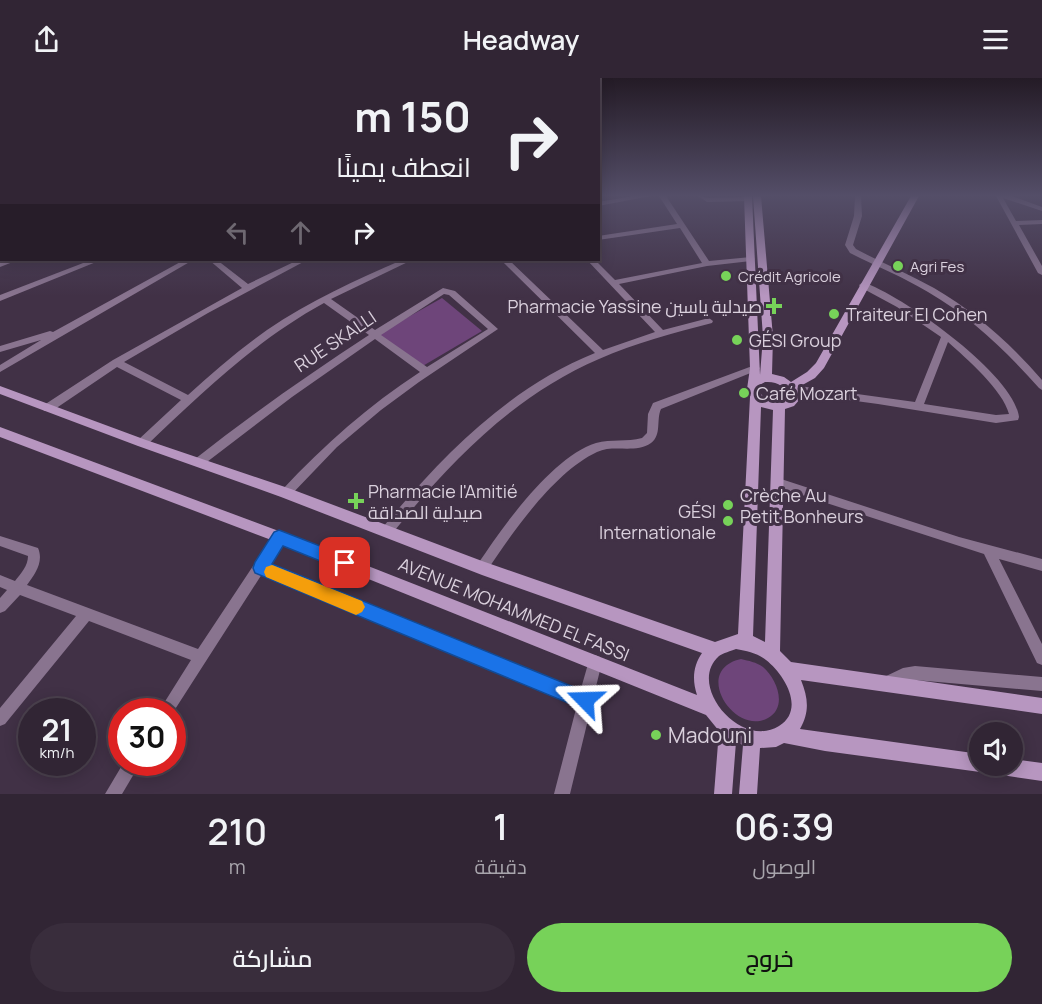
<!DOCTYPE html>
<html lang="ar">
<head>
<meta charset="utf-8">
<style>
	:root { --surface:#312534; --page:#392d3c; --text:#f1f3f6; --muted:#a8a5ac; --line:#4c424f; --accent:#77d259 }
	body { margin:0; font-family:Manrope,Cairo,sans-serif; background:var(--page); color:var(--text); direction:rtl; height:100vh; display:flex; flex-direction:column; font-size:22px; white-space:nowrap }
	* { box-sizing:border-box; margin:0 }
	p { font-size:20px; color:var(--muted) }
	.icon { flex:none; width:33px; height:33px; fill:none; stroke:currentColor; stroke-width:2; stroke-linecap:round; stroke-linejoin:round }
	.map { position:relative; height:716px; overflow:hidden; direction:ltr }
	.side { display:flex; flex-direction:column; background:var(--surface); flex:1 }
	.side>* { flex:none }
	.banner { position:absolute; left:0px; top:0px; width:600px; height:183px; box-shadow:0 3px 15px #0003,0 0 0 2px var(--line); direction:rtl; background:#312534; color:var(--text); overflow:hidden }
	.controls { position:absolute; left:969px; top:644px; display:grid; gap:12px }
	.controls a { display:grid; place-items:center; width:54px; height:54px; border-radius:50%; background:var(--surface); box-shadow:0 3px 15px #0003,0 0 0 2px var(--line); font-size:30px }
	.speed { position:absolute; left:18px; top:620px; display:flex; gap:12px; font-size:30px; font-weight:700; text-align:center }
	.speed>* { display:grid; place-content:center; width:78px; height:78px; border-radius:50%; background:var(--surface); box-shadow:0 3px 15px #0003,0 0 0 2px var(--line); line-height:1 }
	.speed small { font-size:15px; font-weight:400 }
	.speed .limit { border:9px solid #d22; background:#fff; color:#111 }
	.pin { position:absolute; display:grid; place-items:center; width:51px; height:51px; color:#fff; margin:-26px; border-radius:12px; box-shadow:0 3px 9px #0006 }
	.me { position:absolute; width:66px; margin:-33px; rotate:292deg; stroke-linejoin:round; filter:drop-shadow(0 0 4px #0008) }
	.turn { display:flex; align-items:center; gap:21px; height:126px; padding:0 30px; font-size:27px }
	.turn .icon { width:78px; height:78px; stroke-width:2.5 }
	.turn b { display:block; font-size:42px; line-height:51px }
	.lanes { display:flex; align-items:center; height:57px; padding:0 30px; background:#0003; justify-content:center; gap:30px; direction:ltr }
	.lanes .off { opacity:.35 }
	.eta { display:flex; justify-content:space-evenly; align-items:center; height:102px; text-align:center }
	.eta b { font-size:36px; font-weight:600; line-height:42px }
	.button { display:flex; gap:12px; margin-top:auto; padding:12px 30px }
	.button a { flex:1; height:69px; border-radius:36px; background:var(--accent); color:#111; font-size:24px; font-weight:600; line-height:69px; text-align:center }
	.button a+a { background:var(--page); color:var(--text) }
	header { display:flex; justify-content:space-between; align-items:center; height:78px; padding:0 30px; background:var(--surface); font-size:27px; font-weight:600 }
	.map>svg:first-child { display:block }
</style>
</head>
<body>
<header><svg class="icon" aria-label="menu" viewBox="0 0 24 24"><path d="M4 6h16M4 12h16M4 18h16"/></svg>Headway<svg class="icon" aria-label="share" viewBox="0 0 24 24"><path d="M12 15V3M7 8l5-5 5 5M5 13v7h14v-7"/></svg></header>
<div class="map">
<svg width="1042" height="716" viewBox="0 0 1042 716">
	<rect width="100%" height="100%" fill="#413146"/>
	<!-- green -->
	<g fill="#6e457a">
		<polygon points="442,220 482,253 421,289 378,256"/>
		<path d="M741,581C749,583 756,584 763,589C777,601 788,629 768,640C735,659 691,592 741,581Z"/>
	</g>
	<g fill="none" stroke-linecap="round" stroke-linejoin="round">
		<!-- street -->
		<g fill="#89748f" fill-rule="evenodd">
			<polygon points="634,118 651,118 598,128 598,124"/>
			<path d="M659,118H666L709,183L751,179L755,181L751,183L707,188L619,206L663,252L709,240L713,243L712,245C674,255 635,265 599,281C513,318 449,385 391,457L387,458L383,457L381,453L383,449C442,378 508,310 595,275L501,182H509L603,272L655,254L587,182H595L615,202L702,185L680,150L598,162V158L677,146Z"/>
			<polygon points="698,118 708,120 748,119 751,121 748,123 707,124"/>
			<path d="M855,118H861L862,138L853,167L856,171C882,185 909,196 934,210C975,234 1011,266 1042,302V312L1039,310C1006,273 971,239 928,214C903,199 876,188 850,175L845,167L854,138Z"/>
			<polygon points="996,118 1012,118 1042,129 1042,133 1003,120 1016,143 1042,142 1042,146 1019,147 1042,188 1042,197 1038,195"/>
			<rect x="0" y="147" width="2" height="4"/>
			<polygon points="8,182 18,182 0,189 0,184"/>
			<polygon points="91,182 101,182 0,223 0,217"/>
			<polygon points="184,182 193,182 0,294 0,287 41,262 0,274 0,268 50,253 53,254"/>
			<path d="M209,182H217L248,206L298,182H307L208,235L124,284L188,317C213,294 239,272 267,252C309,223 356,202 402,182H412L331,221L375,252L443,210L455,213L498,251L419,304L381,332L337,369L290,418L286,420L282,418L280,415L282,412C325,366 368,328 420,294L375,261L292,319L203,387H195L194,384L195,381C251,337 309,296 369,257L324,225C256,262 202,315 146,368H138L137,365L138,362L181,322L117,289L52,333H44L43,330L44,327L113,282L242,210ZM444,216L449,217L488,251L427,289L381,257Z"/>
			<path d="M863,204C903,218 1014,296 1019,339L1018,342L996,345L878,326L789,314L787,311L792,307L915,324L941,259L897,229L860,209L859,207ZM948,264C966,280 1003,312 1009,336L996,337L924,326Z"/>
			<path d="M755,287L760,290L758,292L661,331C656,342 662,357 651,365C635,376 614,366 597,374C554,394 512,455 486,494L482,496L478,494L476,490L478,486C503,448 552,379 596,365C611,361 627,364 642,360L647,355L648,336L653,325Z"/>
			<polygon points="778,400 959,459 1042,481 1042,493 999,481 1042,566 1042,587 1037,585 984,476 774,408 772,405 774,402"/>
			<path d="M279,454L283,455L285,459L268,487L580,614L590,579L595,577L600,579L602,584L570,716H554L577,627L262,496L172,636V633H159L191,582L89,543L5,646L0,648V630L76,538L20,517L5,533L0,535V520L7,512L0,509V497L15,503C21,495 28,488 28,478L0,468V458L38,470C44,484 35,496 27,507L198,571L275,455Z"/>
			<polygon points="915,588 1042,599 1042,613 915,602 904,604 887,612 882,610 880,605 882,600 903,590"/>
			<polygon points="124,684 141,684 122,716 105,716"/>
		</g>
		<!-- secondary -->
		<path fill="#b796c0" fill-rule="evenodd" d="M744,118H752L760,297L763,259L753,118H761L773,259L772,296L784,299L791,304L807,294L816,285L911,118H919L824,290L815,300L797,310L800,321L794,328L785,331L780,573L791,584L1042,620V636L801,602C808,620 810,633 800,651L980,676V687H1012V681L1042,685V703L995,696L989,693L987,689L980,694L825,673L784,665L776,669L760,670L757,716H739L743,667L736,664L732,716H714L719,653L706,637L274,463L0,359V349L284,455L697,617C692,602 693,588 702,575L482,497L281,419L138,368L0,316V308L146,362L291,411L482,483L715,564L738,556L750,319L747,311L750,290ZM765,304C777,303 786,308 788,320C776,327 760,323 758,308ZM761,329L773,332L765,564L753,558ZM736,571C747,573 757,575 766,582C784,596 806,631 779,648C741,672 686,607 719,578C723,575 731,573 736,571Z"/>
	</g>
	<!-- sky -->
	<linearGradient id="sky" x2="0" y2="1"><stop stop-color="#241b26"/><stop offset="0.54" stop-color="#544e68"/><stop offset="1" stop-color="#544e68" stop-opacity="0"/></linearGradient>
	<rect width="1042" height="218" fill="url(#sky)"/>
	<!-- route -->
	<polygon fill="#1a73e8" stroke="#114b97" stroke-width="1.5" points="279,452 351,480 353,485 351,490 345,493 283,468 272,486 591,616 594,622 591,629 585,632 255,495 253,490 255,484 274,454"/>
	<!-- slow -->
	<polygon fill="#f59e0b" points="272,487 362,523 365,529 362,534 356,537 266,499 264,494 266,489"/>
	<!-- markers -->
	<g fill="#77d259" stroke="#413146" stroke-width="2">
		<circle cx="898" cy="188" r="6"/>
		<circle cx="726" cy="198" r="6"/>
		<path d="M771 219h6v6h6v6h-6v6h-6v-6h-6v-6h6z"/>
		<circle cx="834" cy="236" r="6"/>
		<circle cx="737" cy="262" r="6"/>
		<circle cx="744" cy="315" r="6"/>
		<path d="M353 414h6v6h6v6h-6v6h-6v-6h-6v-6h6z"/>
		<circle cx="728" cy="427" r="6"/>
		<circle cx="728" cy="443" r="6"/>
		<circle cx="656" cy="657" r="6"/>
	</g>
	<g text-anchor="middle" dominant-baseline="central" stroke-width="6" stroke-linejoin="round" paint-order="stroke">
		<!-- far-poi labels -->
		<g font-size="15" fill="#dad0dd" stroke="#413146" text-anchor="start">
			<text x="910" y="188">Agri Fes</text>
			<text x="738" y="198">Crédit Agricole</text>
		</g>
		<!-- poi labels -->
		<g font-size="18" fill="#dad0dd" stroke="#413146" text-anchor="start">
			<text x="762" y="228" text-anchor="end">Pharmacie Yassine صيدلية ياسين</text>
			<text x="846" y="236">Traiteur El Cohen</text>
			<text x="749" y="262">GÉSI Group</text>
			<text x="756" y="315">Café Mozart</text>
			<text x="368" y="413">Pharmacie l'Amitié<tspan x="368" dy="21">صيدلية الصداقة</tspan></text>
			<text x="740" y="417">Crèche Au<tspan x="740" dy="21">Petit Bonheurs</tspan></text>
			<text x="716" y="433" text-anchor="end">GÉSI<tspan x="716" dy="21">Internationale</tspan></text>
		</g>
		<!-- street labels -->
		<g font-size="18" fill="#dad0dd" stroke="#413146">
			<text transform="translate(335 263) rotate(-34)">RUE SKALLI</text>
			<text transform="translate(514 531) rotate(22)">AVENUE MOHAMMED EL FASSI</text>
		</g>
		<!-- near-poi labels -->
		<g font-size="21" fill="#dad0dd" stroke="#413146" text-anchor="start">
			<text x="668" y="657">Madouni</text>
		</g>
	</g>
</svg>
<div class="controls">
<a><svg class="icon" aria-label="sound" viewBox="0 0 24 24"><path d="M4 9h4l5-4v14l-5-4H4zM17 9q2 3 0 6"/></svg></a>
</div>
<div class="speed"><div>21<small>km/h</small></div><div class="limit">30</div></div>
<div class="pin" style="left:345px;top:485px;background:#d93025"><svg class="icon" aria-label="arrive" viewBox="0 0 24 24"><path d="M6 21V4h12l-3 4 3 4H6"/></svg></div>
<svg class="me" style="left:585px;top:622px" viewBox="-20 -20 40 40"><path d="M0-17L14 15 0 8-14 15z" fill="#1a73e8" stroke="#fff" stroke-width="4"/></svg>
<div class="banner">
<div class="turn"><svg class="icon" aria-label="right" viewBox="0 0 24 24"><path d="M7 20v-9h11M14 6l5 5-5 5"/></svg><div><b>150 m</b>انعطف يمينًا</div></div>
<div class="lanes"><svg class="icon off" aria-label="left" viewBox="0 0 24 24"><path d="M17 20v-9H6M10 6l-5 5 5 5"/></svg><svg class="icon off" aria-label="ahead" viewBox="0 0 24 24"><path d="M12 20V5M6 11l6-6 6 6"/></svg><svg class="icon" aria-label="right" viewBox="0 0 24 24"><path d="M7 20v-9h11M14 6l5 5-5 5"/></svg></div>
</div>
</div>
<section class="side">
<div class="eta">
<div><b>06:39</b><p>الوصول</p></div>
<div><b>1</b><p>دقيقة</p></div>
<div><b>210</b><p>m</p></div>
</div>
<div class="button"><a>خروج</a><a>مشاركة</a></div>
</section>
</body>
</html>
